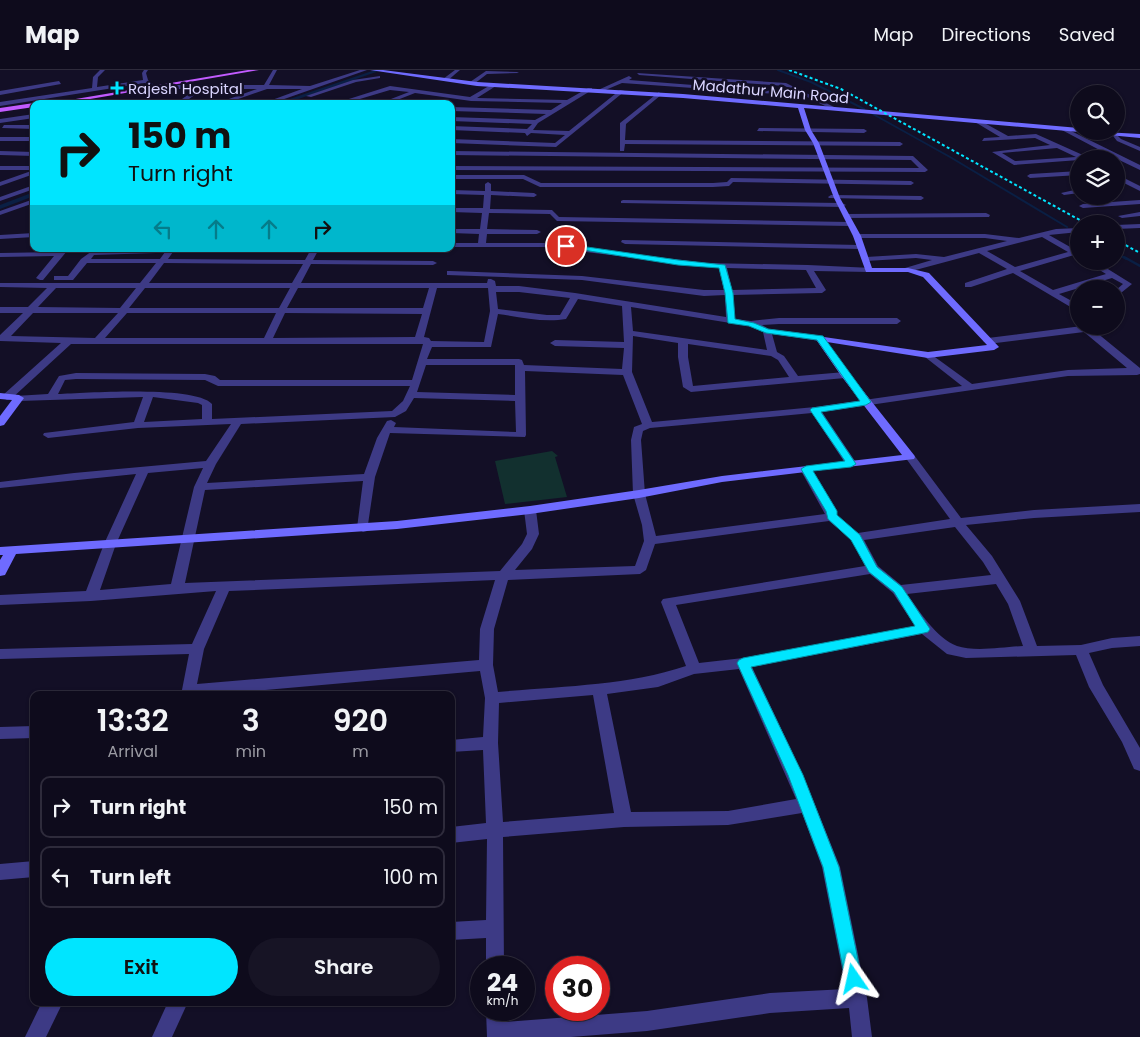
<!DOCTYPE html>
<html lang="en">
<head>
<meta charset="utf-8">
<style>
	:root { --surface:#0e0b1c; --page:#171425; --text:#f1f3f6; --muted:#9b9ba3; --line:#2e2b3b; --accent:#00e5ff }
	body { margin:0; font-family:Poppins,sans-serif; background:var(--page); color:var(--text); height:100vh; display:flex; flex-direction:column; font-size:19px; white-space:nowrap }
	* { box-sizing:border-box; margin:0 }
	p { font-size:16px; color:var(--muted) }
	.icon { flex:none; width:28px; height:28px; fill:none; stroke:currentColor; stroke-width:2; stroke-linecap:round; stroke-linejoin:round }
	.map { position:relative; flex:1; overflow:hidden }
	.side { position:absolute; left:30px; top:621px; width:425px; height:315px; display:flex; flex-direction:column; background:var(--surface); border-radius:10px; box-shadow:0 1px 4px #0004,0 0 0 1px var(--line) }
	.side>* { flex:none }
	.guide { position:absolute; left:30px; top:30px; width:425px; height:152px; border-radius:10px; box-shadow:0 1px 4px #0004,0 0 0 1px var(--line); background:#00e5ff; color:#111; overflow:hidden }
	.controls { position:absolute; left:1070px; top:15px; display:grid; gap:10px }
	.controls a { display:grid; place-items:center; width:55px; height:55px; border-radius:50%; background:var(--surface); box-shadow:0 1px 4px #0004,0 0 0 1px var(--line); font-size:25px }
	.speed { position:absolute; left:470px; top:886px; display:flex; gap:10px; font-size:25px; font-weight:700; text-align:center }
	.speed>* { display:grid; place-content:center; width:65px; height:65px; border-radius:50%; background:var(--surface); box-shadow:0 1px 4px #0004,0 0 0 1px var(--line); line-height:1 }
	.speed small { font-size:12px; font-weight:400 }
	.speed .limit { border:8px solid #d22; background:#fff; color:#111 }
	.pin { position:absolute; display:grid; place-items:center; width:42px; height:42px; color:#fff; margin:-21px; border:2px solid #fff; border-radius:50%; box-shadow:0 1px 5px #0007 }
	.me { position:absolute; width:55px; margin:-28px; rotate:349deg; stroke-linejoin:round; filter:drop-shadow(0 0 4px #0008) }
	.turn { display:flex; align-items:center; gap:18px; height:105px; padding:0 15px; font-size:22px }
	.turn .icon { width:65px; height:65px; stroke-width:2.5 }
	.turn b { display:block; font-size:35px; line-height:42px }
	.lanes { display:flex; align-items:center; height:48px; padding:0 15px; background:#0003; justify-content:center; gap:25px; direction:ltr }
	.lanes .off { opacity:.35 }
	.eta { display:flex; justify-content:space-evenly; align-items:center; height:85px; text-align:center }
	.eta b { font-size:30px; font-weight:600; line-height:35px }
	.button { display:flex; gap:10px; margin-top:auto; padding:10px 15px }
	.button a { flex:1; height:58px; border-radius:30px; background:var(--accent); color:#111; font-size:20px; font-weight:600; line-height:58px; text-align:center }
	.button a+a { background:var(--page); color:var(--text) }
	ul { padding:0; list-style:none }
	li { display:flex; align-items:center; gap:15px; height:62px; margin:0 10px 8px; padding:0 5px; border:2px solid var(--line); border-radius:10px }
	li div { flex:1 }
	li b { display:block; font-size:19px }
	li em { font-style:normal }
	header { display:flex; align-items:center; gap:30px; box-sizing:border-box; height:70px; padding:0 25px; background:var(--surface); border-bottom:1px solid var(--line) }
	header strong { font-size:24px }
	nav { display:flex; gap:28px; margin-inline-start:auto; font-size:18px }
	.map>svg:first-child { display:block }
</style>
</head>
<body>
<header>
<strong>Map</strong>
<nav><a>Map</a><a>Directions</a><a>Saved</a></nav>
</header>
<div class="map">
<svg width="1140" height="967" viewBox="0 0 1140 967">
	<rect width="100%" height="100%" fill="#130f26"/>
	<!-- green -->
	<polygon fill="#12302f" points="552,381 558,386 555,387 567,427 505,434 495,391"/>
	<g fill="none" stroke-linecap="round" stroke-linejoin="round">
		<!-- stream-far1 -->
		<g stroke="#0a1f44" stroke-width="2">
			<polyline points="778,0 811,12 864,39"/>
			<polyline points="871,43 950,87 1067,157"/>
			<polyline points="1076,162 1079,164"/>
			<polyline points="1116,183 1126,189"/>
		</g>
		<!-- stream -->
		<polyline stroke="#0a1f44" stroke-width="2.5" points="1124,187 1140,196"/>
		<!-- canal -->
		<g fill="#0a1f44" fill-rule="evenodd">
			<polygon points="375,0 382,0 284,34 275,34"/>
			<polygon points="34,122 34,126 0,139 0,135"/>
		</g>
		<!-- street -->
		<g fill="#3d3a85" fill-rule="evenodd">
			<polygon points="100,0 105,0 98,7 97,17 143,10 142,3 144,0 148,0 146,3 148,10 154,15 264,15 273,0 277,0 269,15 310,16 360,0 367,0 270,34 261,34 302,19 267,19 224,34 215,34 257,19 203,19 182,34 175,34 196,19 153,19 145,13 0,36 0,32 92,18 93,7"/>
			<polygon points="455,0 460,0 447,11 443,11 443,9"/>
			<polygon points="486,1 517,2 519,3 487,4 474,14 470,14 470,12"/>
			<polygon points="637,3 786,13 836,38 831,39 805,26 622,13 603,21 598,20 629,6 632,8 629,10 798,23 785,16 639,5"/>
			<polygon points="380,6 380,8 356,12 311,27 306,26 353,10"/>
			<polygon points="59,11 61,14 0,25 0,21"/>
			<polygon points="494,13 496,16 477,28 567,30 588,18 592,18 592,20 538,53 533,60 569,61 620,20 625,21 556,77 451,73 451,69 555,73 565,65 531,63 527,66 525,63 451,60 451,56 527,59 532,54 451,51 451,47 535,50 546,44 451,41 451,37 551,40 562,33 471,31 415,23 387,34 378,34 409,22 390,20 343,34 333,34 390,16 470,27"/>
			<polygon points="659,22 661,25 626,54 625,70 900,72 903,74 900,76 625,74 624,81 620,81 620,53"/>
			<polygon points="34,44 34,48 0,53 0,49"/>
			<path d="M975,50H979L1008,66L1036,64L1085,86L1109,85L1060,59L1065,58L1140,95V100L1115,88L1079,89V90L1014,95L992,82L1050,75L1035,68L982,71L984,68L1000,67L975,52ZM1057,78L1076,87L1015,91L1002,83Z"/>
			<polygon points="4,55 34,55 34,59 2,58"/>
			<polygon points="759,58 864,59 867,61 864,63 757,61"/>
			<polygon points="1110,62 1114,62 1121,69 1140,77 1140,81 1117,71"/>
			<rect x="0" y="67" width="34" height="4"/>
			<polygon points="0,81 34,82 34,86 0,85"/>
			<polygon points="451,81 913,86 928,100 925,102 451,100 451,96 919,98 911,90 451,85"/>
			<rect x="0" y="96" width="34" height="4"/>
			<polygon points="34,100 34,104 0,116 0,112"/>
			<polygon points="1079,101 1079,105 1030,108 1027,106 1030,104"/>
			<polygon points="1116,104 1140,116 1140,121 1116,109"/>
			<polygon points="451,105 524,105 541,113 713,113 727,112 731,108 911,111 914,113 911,115 733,112 729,116 713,117 540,117 523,109 451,109"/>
			<path d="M488,112L491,114V121L534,123L537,125L534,127L491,125L490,139L552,140L559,147L849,152L853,154L849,156L557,151L550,144L489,143L487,159L537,160L541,162L537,164H487L486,173H544L706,193L808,195L872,198V202H869L814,201L826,220L822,223L733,225L735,249L751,251L779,248H897L901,251L897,254H779L762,255L769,259L823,266L825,268L820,271L772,264L777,282L784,286L798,306L845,302L850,305L845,308L691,322L683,317L678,287V273L633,266L632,302L652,352L815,337L962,316L925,287L923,285L928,282L972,314L1068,300L1127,298L1084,262L988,274L983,271L988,268L1082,256H1091V258L1140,298V304L1137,305L1068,306L822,342L857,394L851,397L847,396L812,343L650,358L643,361L641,370L645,424L656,466L825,444L800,399L806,396L812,399L837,441V446L858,463L950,449L905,387L910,384L914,385L961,448L1034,440L1140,434V442L1034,448L966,455L992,486L1020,531L1037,576L1081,575L1112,568L1140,566V576L1112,578L1089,583L1103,615L1140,678V701L1134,699L1122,672L1089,617L1076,585L966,588L947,584L922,564L752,597L803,705L840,797L867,928L872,967H852L849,938L770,943L647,961L571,967H487L486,940H506V952L647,941L770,923L846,919L822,797L802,743L728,755L624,757L503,767L504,898H486V868L451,870V852L486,850L487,769L451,773V757L486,753L483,680L451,682V670L483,667L485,628L480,601L208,625H181L189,584L0,589V579L192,574L216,521L91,531L0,535V525L86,521L104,474L136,404L0,418V412L74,403L206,391L231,354L138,358L48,368L43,365L44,363L134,352L143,327L19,331L15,330V326L48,324L59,306L76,303L205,304L215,306L220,310H412L423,274H71L11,329L7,330L2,327L3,325L61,273L0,271V265L23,243H0V237H28L47,218L0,217V213H140L156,193H87L73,210H54V206H68L81,189L92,181L216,179L212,181L173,182L168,189L305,190L311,179H319L313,190L433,191L437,193L433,195L311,194L301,213H487L488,209H491L495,211L496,216H519L575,223L726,247L725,225L704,226L582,210L447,205V201H450L582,206L704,220H724L719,198L544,177H451V173H478L479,164L451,163V159H480L482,143L451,142V138H483L484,125L451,124V120L485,121V114ZM160,181L165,182L160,189H91L94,185L156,183ZM164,193L303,194L292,213H149ZM727,198L806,200L816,218L732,220ZM56,218H136L120,238L38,237ZM145,218H290L279,238H129ZM298,218H429L423,238H287ZM437,218H488L490,241L484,272L431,271L429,268L424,267ZM496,222H519L570,228L560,245H547L498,239ZM578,229L622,236L624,272L555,270L550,273L555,276L624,278L622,299L524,295L522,290L519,289H427L432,277H491L498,244C520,247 544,253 566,249ZM631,237L749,256L763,262L767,280L633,261ZM33,243H118L95,268L11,266ZM127,243H276L264,268H105ZM285,243L422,244L415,267L273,268ZM688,274L771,286L778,290L789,307L693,316L688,287ZM426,295H515V325L417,322ZM525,301L623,305L642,354L634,357L631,370L633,424L642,455L644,471L635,496L515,500L532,479L539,464L536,440L530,436L524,440L527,464L522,474L500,501L185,513L205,420L363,411L357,458L363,462L367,461L375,407L390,363L525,367L526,365ZM76,309L205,310L218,316H410L403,331L392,341L212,349V334C195,315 86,323 58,324L65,310ZM153,327L198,333L202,335V349L144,352ZM414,328L515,331L516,362L394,357L396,353L391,350L387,351L377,368L364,404L207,413L216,394L241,354L395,347L406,341ZM203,398L194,417L171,514L100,520L116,474L148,403ZM829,451L851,469L865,496L663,529L661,532L686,596C626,616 561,616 498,622L493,595L494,559L508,510L640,504L646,500L655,474ZM955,457L983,492L991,505L901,515L878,496L864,470ZM870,504L893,523L915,556L743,588L699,593L676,535ZM495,510L480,559L479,590L197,614L204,579L229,521ZM996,514L1008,534L1023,576C1005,577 974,582 957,576C936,568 920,542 907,524ZM739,599L796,729L728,741L631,742L607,624L658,617L694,604ZM593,625L614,743L503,752L498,673L499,633Z"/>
			<polygon points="34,115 34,119 0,131 0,127"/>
			<polygon points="1079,119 1079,123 1064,125 1061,123"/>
			<polygon points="831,125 921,126 924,128 921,130 829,128 828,127"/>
			<polygon points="34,129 34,133 0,145 0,141"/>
			<polygon points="623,130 842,133 846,135 842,137 621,133 621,131"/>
			<polygon points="1140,130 1140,134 1083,138 1079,136 1083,134"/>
			<polygon points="1140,142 1140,146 1122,148 1118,146"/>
			<polygon points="986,143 990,145 989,147 847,148 843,146 847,144"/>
			<polygon points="1140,154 1140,158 1116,159 1116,155"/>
			<path d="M1079,158V162L1049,165L1079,182V186L1074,185L1020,201L1053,220L1106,204L1085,191H1095L1132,214L1116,227V220L1123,214L1112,208L1059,224L1079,235V242L1013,203L971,217H965V213L1007,199L979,183L908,202H905V198L932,190L916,188L866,191L862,189L866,187L916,184L944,187L1007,171L985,168H857L853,166L857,164H985L1019,168L1056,159ZM1042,167L1068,182L1015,197L987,181Z"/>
			<polygon points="34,163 34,167 0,169 0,165"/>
			<polygon points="622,170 860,175 864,177 860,179 625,174 621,172"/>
			<polygon points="60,179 67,181 43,210 40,210 36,208 54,186 0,187 0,183 58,182"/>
			<polygon points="34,656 34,668 0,669 0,657"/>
			<polygon points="34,791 34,807 0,810 0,794"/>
			<polygon points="42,932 63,932 46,967 25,967"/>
			<polygon points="168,932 188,932 172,967 152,967"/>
		</g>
		<!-- secondary -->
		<g fill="#6f6bff" fill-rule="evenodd">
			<polygon points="370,0 383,0 477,12 683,24 1079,58 1079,61 1081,61 1079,62 804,38 811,60 819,73 840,128 861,166 872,198 908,198 929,203 999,277 994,280 928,288 827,272 849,303 914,385 915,387 914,389 722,412 639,428 530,444 397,459 16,484 5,505 0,506 0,490 3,485 0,485 0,477 397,451 530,436 639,420 722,406 902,385 842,307 815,268 817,266 928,282 987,275 923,207 908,202 866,202 853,166 834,128 813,73 805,60 798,38 683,28 477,16"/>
			<polygon points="1085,61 1140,64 1140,68 1088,63"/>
			<polygon points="0,323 19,325 24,328 4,355 0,356 0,346 12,330 0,329"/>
		</g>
		<!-- primary -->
		<g fill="#c25bff" fill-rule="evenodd">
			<polygon points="248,0 259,0 61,34 46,34"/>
			<polygon points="34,33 36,34 34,34 34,37 0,42 0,38"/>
		</g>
		<!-- rail -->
		<g stroke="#00e5ff" stroke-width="2" stroke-dasharray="3 2.5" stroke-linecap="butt">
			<polyline points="789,0 841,19 1087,154"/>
			<polyline points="1116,170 1140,183"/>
		</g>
	</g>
	<!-- route -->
	<polygon fill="#00e5ff" stroke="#0095a6" points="566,174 678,190 725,195 733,223 735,249 754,253 768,259 823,266 871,332 866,335 821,342 856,394 851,397 813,401 837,441 837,445 860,465 877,497 902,517 930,559 928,562 924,563 751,597 803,705 839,797 862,909 860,915 854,918 847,915 845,909 823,797 788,705 737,593 739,590 743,588 915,556 894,522 869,502 851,470 828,449 826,441 801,399 806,396 845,391 810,340 812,338 860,331 817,270 766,263 749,256 728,253 725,223 719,198 678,195 564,177 563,176"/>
	<!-- markers -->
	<path fill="#00e5ff" stroke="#130f26" stroke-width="2" d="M114.5 10.5h5v5h5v5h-5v5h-5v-5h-5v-5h5z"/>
	<g text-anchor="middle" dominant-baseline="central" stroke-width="5" stroke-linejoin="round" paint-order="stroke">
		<!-- far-poi labels -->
		<g font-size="15" fill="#d9d4ff" stroke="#130f26" text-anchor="start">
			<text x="128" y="18">Rajesh Hospital</text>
		</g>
		<!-- far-street labels -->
		<g font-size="15" fill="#d9d4ff" stroke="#130f26">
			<text transform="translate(771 21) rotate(5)">Madathur Main Road</text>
		</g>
	</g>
</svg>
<div class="controls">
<a><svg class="icon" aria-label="search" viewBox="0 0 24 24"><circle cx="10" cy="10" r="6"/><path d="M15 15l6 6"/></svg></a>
<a><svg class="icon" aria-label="layers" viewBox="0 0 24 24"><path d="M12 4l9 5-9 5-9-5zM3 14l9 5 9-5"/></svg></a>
<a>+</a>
<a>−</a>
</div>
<div class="speed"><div>24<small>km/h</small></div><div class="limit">30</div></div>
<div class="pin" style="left:566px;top:176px;background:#d93025"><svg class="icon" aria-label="arrive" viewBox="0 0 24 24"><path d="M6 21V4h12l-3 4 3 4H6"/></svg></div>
<svg class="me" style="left:854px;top:909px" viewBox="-20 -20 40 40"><path d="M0-17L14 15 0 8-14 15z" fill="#00e5ff" stroke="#fff" stroke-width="4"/></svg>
<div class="guide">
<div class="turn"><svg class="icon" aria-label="right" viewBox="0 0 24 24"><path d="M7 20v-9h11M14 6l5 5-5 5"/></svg><div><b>150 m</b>Turn right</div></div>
<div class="lanes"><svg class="icon off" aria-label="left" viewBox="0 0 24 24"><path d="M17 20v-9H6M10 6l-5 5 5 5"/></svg><svg class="icon off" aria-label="ahead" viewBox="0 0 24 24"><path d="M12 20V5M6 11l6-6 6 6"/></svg><svg class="icon off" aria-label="ahead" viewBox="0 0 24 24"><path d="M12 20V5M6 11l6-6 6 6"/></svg><svg class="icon" aria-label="right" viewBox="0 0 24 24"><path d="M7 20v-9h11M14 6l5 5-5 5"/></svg></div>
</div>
<section class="side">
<div class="eta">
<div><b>13:32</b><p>Arrival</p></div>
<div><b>3</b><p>min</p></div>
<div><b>920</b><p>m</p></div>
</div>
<ul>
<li><svg class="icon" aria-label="right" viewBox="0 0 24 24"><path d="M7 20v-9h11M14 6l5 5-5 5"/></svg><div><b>Turn right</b></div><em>150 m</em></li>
<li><svg class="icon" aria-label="left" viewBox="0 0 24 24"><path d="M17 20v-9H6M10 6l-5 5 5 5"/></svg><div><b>Turn left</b></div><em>100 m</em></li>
</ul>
<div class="button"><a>Exit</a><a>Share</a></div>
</section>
</div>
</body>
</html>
